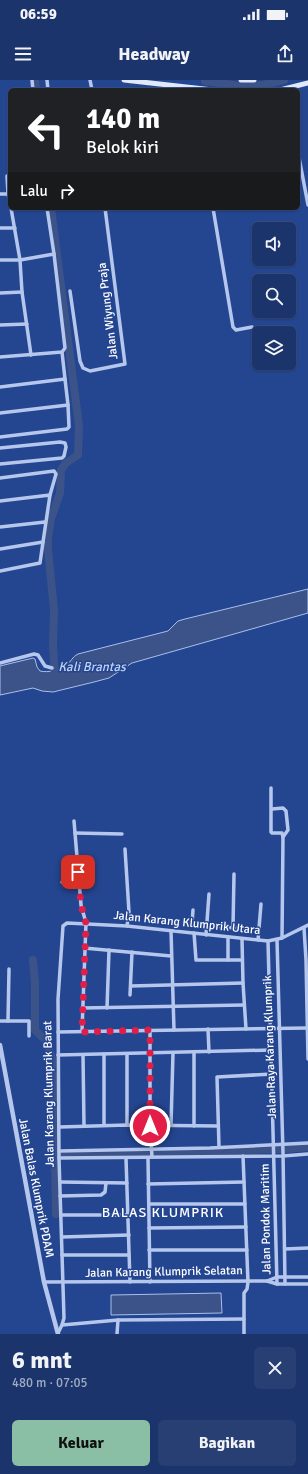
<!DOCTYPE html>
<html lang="id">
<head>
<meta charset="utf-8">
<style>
	:root { --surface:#1b346c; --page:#283f74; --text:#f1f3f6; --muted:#a0aac2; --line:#394f7f; --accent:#8abfa5 }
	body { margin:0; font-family:Signika,sans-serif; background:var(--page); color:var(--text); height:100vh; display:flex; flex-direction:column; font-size:15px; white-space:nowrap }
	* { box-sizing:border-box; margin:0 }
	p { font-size:13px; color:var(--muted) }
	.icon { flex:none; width:22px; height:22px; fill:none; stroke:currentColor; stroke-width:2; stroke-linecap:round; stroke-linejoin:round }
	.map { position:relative; height:1254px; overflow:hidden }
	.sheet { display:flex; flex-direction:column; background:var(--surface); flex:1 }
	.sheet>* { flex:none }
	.banner { position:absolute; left:8px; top:8px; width:292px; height:122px; border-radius:6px; box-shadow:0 1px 3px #0004,0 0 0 1px var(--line); background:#202124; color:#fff; overflow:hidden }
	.tools { position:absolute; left:252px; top:142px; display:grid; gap:8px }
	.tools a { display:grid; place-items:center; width:44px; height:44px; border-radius:6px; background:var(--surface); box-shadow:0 1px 3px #0004,0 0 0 1px var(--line); font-size:20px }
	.pin { position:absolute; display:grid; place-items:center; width:34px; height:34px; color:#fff; margin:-17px; border-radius:8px; box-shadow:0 2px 6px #0006 }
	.me { position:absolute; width:44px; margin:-22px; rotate:0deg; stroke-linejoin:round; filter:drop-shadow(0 0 3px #0008) }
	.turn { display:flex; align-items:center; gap:14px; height:84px; padding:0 12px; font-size:18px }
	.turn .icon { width:52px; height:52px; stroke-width:2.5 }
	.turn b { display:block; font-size:28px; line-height:34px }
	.then { display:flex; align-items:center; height:38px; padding:0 12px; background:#0003; gap:8px; font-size:15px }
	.round { display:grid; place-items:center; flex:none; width:42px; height:42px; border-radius:6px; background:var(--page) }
	.headline { display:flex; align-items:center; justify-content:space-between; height:68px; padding:0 12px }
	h1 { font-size:24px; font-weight:800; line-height:30px }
	.button { display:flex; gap:8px; margin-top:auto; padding:8px 12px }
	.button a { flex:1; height:46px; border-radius:6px; background:var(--accent); color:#111; font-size:16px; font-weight:800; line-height:46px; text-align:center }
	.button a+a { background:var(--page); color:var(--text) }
	.status { display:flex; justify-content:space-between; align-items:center; height:28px; padding:0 20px; background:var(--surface); direction:ltr }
	.status svg { height:11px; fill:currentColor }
	header { display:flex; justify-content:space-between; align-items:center; height:52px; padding:0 12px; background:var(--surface); font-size:18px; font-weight:800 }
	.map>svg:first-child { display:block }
</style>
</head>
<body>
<div class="status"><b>06:59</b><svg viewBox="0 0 49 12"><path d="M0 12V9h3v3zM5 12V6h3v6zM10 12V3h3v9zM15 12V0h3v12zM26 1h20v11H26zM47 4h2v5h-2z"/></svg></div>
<header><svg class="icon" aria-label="menu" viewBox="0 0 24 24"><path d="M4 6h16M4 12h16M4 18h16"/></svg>Headway<svg class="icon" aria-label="share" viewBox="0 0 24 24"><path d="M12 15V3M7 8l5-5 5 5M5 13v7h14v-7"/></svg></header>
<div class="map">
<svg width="308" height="1254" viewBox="0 0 308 1254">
	<rect width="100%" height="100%" fill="#244590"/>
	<!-- water -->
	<g fill="#3b5389" stroke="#a9c0ed">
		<path d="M308,509V533L132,583L109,598L94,602L53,612L42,611L33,608L0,615V586L33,578L35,579L37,587L40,591C48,593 60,590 66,585C71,582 72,577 78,574L168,551L178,541L185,539Z"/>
		<polygon points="221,1213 222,1233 111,1235 111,1215"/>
	</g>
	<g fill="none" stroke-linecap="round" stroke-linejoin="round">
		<!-- river -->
		<g stroke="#3b5389" stroke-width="8">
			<polyline points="35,0 36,10"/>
			<polyline points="205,1 240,6 263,5 284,0"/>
			<polyline points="51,128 79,346 78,375 66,383 61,390 60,413 51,439 48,458 48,469 54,530 53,565 55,597"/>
			<polyline points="33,880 35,903 35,950 46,961 52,979 54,1020 56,1134"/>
			<polyline points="55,1075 127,1072 150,1072 285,1069 308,1067"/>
		</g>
		<!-- minor -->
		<g stroke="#b5c7ec" stroke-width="3.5">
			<polyline points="32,0 33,10"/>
			<polyline points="47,0 48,10"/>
			<polyline points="90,0 92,10"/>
			<polyline points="298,72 308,125"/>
			<polyline points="7,96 8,114 10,124"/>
			<polyline points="0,114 8,114"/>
			<polyline points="11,128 20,180 22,212 31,275"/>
			<polyline points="213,128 233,247 236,250 252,247"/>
			<polyline points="0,148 15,148"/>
			<polyline points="0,180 20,180 54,174"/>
			<polyline points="70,211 80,281 83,288 90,291 125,284 105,128"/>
			<polyline points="0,213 22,212"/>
			<polyline points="0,245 27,244"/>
			<polyline points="0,277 62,272 65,268 54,174 47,128"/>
			<polyline points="65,299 68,325"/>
			<polyline points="0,307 65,299 62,272"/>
			<polyline points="0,333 68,325 69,347 67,349 0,357"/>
			<polyline points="0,368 60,362 65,363 66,367 64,376 62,378 0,384"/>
			<polyline points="0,398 54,391 56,394 50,415"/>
			<polyline points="0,421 50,415 43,462 0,469"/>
			<polyline points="0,447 45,442"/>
			<polyline points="0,491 40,483 43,462"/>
			<polyline points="0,583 34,574 38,575 45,586 52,588"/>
			<polyline points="271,708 271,752 272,753 282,753 283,757 282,858"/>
			<polyline points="272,729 283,728 286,731 288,750 283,757"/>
			<polyline points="74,741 81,825 86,843 82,951"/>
			<polyline points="75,753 122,754"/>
			<polyline points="125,769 129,832 127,846"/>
			<polyline points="62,802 79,803"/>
			<polyline points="193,830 192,844 245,849"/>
			<polyline points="233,847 234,794"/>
			<polyline points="304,848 306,880 308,979"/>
			<polyline points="171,851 174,950"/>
			<polyline points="194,853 196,880 242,880"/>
			<polyline points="206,855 209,814"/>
			<polyline points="228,857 228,880"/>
			<polyline points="242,859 243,903 246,949"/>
			<polyline points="258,860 261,824"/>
			<polyline points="277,860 283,1073 285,1204"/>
			<polyline points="268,861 277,1204"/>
			<polyline points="84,868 171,876"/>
			<polyline points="131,906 243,903"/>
			<polyline points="130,915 132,872"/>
			<polyline points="82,928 244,925"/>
			<polyline points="107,928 109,870"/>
			<polyline points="0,941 29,941 29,956"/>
			<polyline points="8,941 9,889"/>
			<polyline points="208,949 209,972"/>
			<polyline points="150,950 150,1045 152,1077"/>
			<polyline points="58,952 308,948"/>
			<polyline points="194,972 194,1046"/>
			<polyline points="104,974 104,1045"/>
			<polyline points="58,975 271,970"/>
			<polyline points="83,975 84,1046"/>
			<polyline points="127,1045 127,974"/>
			<polyline points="171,1045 173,973"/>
			<polyline points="60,1047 127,1045 218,1046"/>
			<polyline points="219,1067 217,997 272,994"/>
			<polyline points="59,1071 210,1068 308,1063"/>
			<polyline points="243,1076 248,1202 247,1209 244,1213 244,1254"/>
			<polyline points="59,1078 283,1076 308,1074"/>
			<polyline points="126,1078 130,1202"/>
			<polyline points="148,1078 150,1202"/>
			<polyline points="60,1102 127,1103"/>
			<polyline points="148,1104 244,1102"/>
			<polyline points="60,1116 101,1115 105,1112 106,1103"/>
			<polyline points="149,1124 245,1124"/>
			<polyline points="61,1135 128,1135"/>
			<polyline points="149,1148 246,1147"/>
			<polyline points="62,1157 129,1155"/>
			<polyline points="285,1169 308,1168"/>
			<polyline points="149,1170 247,1170"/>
			<polyline points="62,1175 129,1175"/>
			<polyline points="267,1201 277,1197 308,1197"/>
			<polyline points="44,1202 267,1201 277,1204 308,1204"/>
			<polyline points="62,1245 118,1240 244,1239"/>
			<polyline points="58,1253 62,1245 64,1238 59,1078 58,919 63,846 67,843 127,846 268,861 282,858 308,845"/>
			<polyline points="117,1254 118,1240"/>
		</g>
		<!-- tertiary -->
		<polyline stroke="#b5c7ec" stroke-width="4.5" points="0,965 44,1202 58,1254"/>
		<!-- secondary -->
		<g stroke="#e0e8f9" stroke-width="5">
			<polyline points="124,0 213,10"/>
			<polyline points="241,0 254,0"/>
			<polyline points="280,10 308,3"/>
		</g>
	</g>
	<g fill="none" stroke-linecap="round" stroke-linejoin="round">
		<!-- route -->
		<polyline stroke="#e11d48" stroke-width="7" stroke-dasharray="0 12.6" points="78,792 81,825 86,843 82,952 150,950 150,1046"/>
	</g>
	<g text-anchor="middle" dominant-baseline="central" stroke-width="3" stroke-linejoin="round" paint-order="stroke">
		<!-- street labels -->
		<g font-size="12" fill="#fff" stroke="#244590">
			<text transform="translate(108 231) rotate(-97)">Jalan Wiyung Praja</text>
			<text transform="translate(187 843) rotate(6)">Jalan Karang Klumprik Utara</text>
			<text transform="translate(270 967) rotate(-92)">Jalan Raya Karang Klumprik</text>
			<text transform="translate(49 1014) rotate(-91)">Jalan Karang Klumprik Barat</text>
			<text transform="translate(36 1108) rotate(79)">Jalan Balas Klumprik PDAM</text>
			<text transform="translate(266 1139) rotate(-91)">Jalan Pondok Maritim</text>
			<text transform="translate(164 1192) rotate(-1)">Jalan Karang Klumprik Selatan</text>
		</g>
		<!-- water labels -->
		<g font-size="13" font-style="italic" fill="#c1d1f3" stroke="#244590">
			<text x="92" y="587">Kali Brantas</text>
		</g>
		<!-- quarter labels -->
		<g font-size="14" letter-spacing="1" fill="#fff" stroke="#244590">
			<text x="163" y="1132">BALAS KLUMPRIK</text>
		</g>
	</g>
</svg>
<div class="tools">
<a><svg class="icon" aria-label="sound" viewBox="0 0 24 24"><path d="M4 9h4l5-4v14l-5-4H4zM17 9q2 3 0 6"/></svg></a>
<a><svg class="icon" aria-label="search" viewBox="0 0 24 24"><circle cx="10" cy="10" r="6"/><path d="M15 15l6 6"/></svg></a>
<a><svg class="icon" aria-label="layers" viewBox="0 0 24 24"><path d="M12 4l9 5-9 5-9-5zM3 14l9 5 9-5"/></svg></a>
</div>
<div class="pin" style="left:78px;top:792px;background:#d93025"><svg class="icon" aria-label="arrive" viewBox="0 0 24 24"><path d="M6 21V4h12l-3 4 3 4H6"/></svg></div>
<svg class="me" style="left:150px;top:1046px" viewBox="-20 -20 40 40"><circle r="17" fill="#e11d48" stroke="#fff" stroke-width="3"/><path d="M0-11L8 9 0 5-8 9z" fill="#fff"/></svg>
<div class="banner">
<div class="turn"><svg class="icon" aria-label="left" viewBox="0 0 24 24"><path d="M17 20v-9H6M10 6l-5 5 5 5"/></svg><div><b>140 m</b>Belok kiri</div></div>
<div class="then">Lalu<svg class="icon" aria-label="right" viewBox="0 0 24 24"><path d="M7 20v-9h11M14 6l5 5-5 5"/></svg></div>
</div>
</div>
<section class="sheet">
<div class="headline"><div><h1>6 mnt</h1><p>480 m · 07:05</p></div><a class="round"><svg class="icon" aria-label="close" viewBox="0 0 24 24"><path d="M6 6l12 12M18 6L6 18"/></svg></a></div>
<div class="button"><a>Keluar</a><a>Bagikan</a></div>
</section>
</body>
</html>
